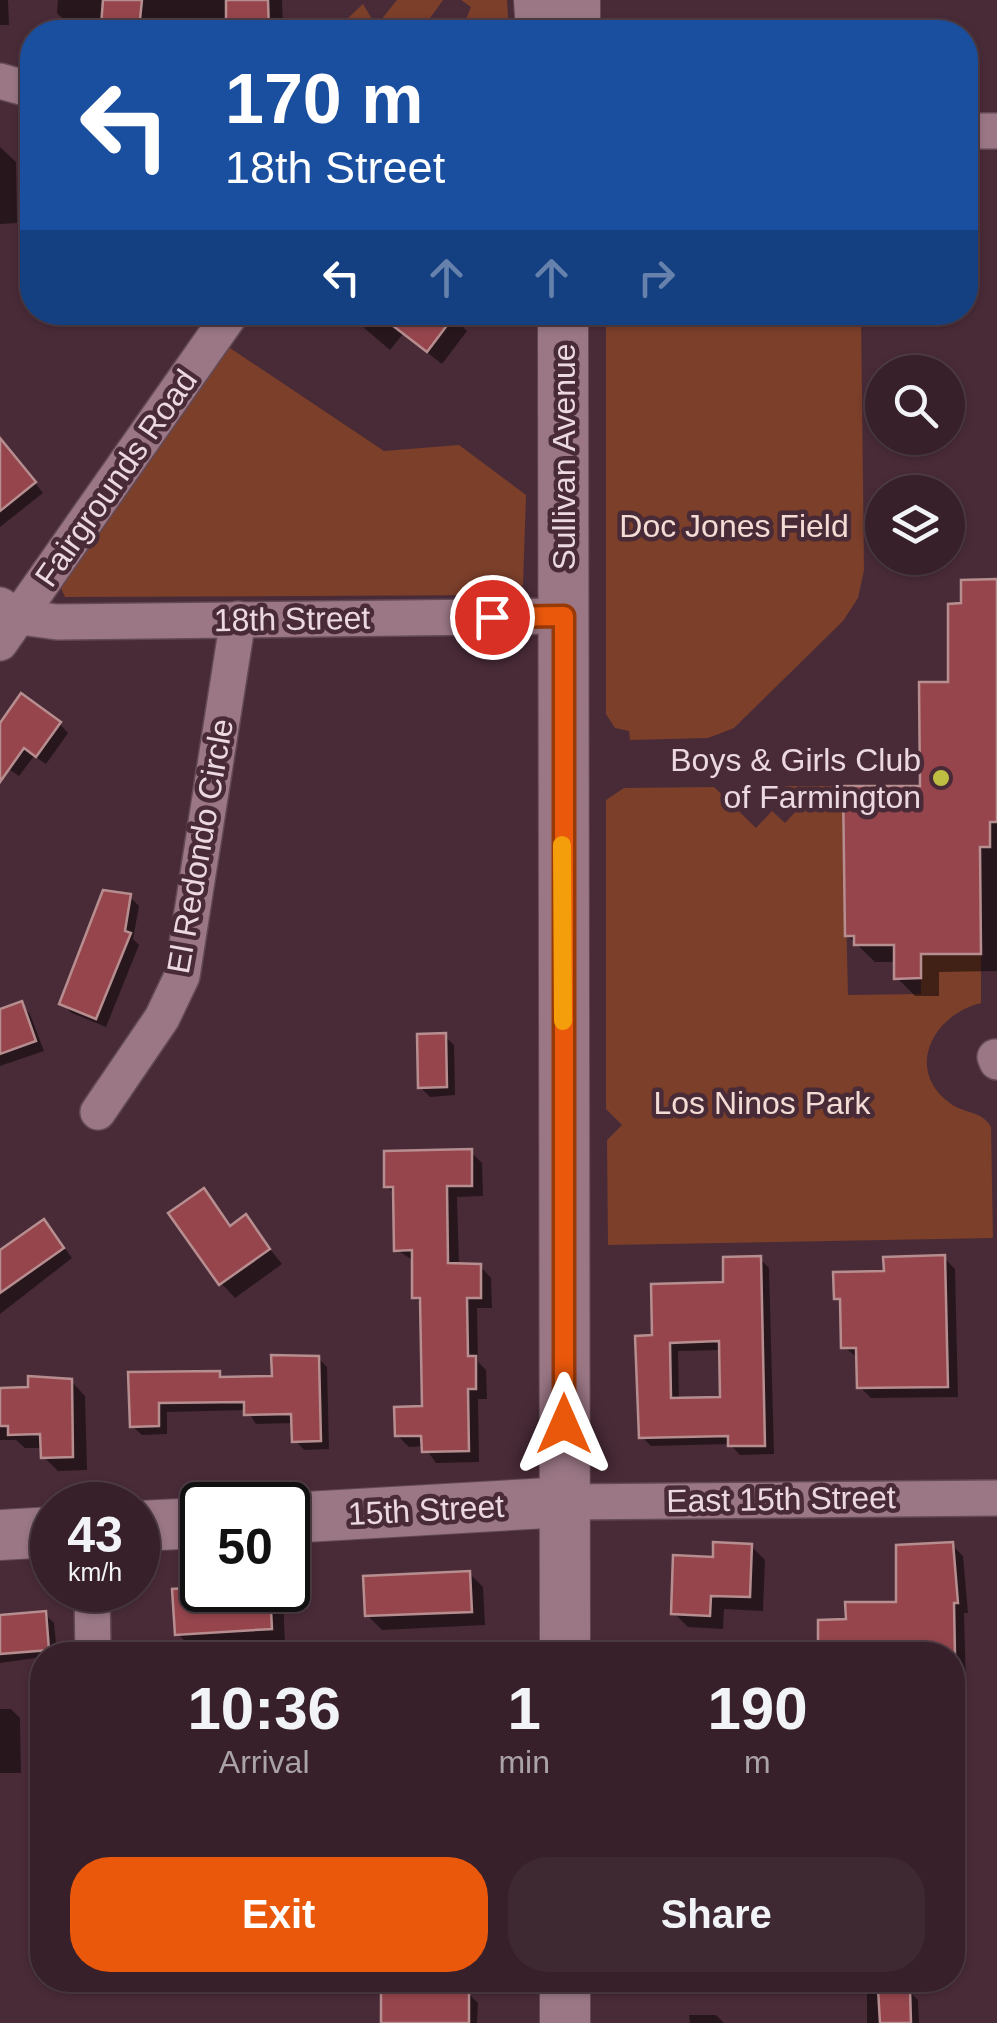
<!DOCTYPE html>
<html lang="en">
<head>
<meta charset="utf-8">
<style>
	:root { --surface:#37202a; --page:#3e2832; --text:#f1f3f6; --muted:#aaa3a8; --line:#513e47; --accent:#ea580c }
	body { margin:0; font-family:Helvetica,sans-serif; background:var(--page); color:var(--text); height:100vh; display:flex; flex-direction:column; font-size:38px; white-space:nowrap }
	* { box-sizing:border-box; margin:0 }
	p { font-size:32px; color:var(--muted) }
	.icon { flex:none; width:55px; height:55px; fill:none; stroke:currentColor; stroke-width:2; stroke-linecap:round; stroke-linejoin:round }
	.map { position:relative; flex:1; overflow:hidden }
	.drawer { position:absolute; left:30px; top:1642px; width:935px; height:350px; display:flex; flex-direction:column; background:var(--surface); border-radius:40px; box-shadow:0 2px 8px #0004,0 0 0 2px var(--line) }
	.drawer>* { flex:none }
	.hud { position:absolute; left:20px; top:20px; width:958px; height:305px; border-radius:40px; box-shadow:0 2px 8px #0004,0 0 0 2px var(--line); background:#1a4fa0; color:#fff; overflow:hidden }
	.controls { position:absolute; left:865px; top:355px; display:grid; gap:20px }
	.controls a { display:grid; place-items:center; width:100px; height:100px; border-radius:50%; background:var(--surface); box-shadow:0 2px 8px #0004,0 0 0 2px var(--line); font-size:50px }
	.speed { position:absolute; left:30px; top:1482px; display:flex; gap:20px; font-size:50px; font-weight:700; text-align:center }
	.speed>* { display:grid; place-content:center; width:130px; height:130px; border-radius:50%; background:var(--surface); box-shadow:0 2px 8px #0004,0 0 0 2px var(--line); line-height:1 }
	.speed small { font-size:25px; font-weight:400 }
	.speed .limit { border:5px solid #111; border-radius:15px; background:#fff; color:#111 }
	.pin { position:absolute; display:grid; place-items:center; width:85px; height:85px; color:#fff; margin:-42px; border:5px solid #fff; border-radius:50%; box-shadow:0 2px 10px #0007 }
	.me { position:absolute; width:110px; margin:-55px; rotate:0deg; stroke-linejoin:round; filter:drop-shadow(0 0 8px #0008) }
	.turn { display:flex; align-items:center; gap:35px; height:210px; padding:0 40px; font-size:45px }
	.turn .icon { width:130px; height:130px; stroke-width:2.5 }
	.turn b { display:block; font-size:70px; line-height:85px }
	.lanes { display:flex; align-items:center; height:95px; padding:0 40px; background:#0003; justify-content:center; gap:50px; direction:ltr }
	.lanes .off { opacity:.35 }
	.eta { display:flex; justify-content:space-evenly; align-items:center; height:170px; text-align:center }
	.eta b { font-size:60px; font-weight:700; line-height:70px }
	.cta { display:flex; gap:20px; margin-top:auto; padding:20px 40px }
	.cta a { flex:1; height:115px; border-radius:40px; background:var(--accent); color:#fff; font-size:40px; font-weight:700; line-height:115px; text-align:center }
	.cta a+a { background:var(--page); color:var(--text) }
	.map>svg:first-child { display:block }
</style>
</head>
<body>
<div class="map">
<svg width="997" height="2023" viewBox="0 0 997 2023">
	<rect width="100%" height="100%" fill="#492b38"/>
	<!-- green -->
	<g fill="#7b3f2a">
		<polygon points="397,0 443,0 420,32 333,32 363,4 376,26"/>
		<polygon points="461,0 507,0 509,32 461,32 471,7"/>
		<polygon points="606,313 861,313 864,570 858,598 843,621 734,728 708,738 630,740 629,731 615,728 606,714"/>
		<polygon points="227,346 384,451 459,445 526,495 523,585 504,595 65,597 60,586"/>
		<path d="M785,786H843L848,995L921,994V954H981V1003C932,1015 904,1071 951,1104C966,1114 982,1111 991,1127L993,1238L608,1245L607,1140L622,1125L606,1109V800L624,788L714,787L756,828L772,811L785,823L797,810L783,796Z"/>
	</g>
	<!-- shadow -->
	<g fill="#0007" fill-rule="evenodd">
		<polygon points="0,0 8,0 9,25 0,25"/>
		<polygon points="58,0 282,0 283,32 111,32 72,28 57,13"/>
		<polygon points="0,147 16,162 17,223 0,224"/>
		<polygon points="353,312 454,312 452,316 467,331 442,364 403,334 390,350 350,316"/>
		<polygon points="0,439 43,493 0,527"/>
		<polygon points="997,582 997,971 939,972 939,996 915,996 897,978 897,962 875,962 847,935 922,788 951,684 963,606"/>
		<polygon points="59,723 68,733 46,764 34,756 19,776 0,763 0,727"/>
		<polygon points="130,897 139,906 133,939 139,945 106,1027 72,1013 62,1004"/>
		<polygon points="21,1004 30,1014 44,1051 0,1066 0,1011"/>
		<polygon points="444,1035 454,1045 455,1095 430,1097 420,1087"/>
		<polygon points="471,1152 482,1163 483,1196 457,1197 459,1266 480,1266 491,1278 492,1308 477,1308 478,1362 486,1370 487,1399 478,1399 479,1462 436,1463 424,1446 409,1447 397,1435 424,1409 423,1305 414,1297 414,1261 397,1250 396,1196 387,1186"/>
		<polygon points="204,1191 233,1227 245,1218 282,1264 235,1298 221,1283"/>
		<polygon points="53,1232 72,1258 0,1314 0,1253"/>
		<polygon points="944,1258 955,1269 958,1397 871,1398 860,1387 859,1359 844,1347 842,1304 836,1298 886,1274"/>
		<path d="M760,1259L769,1268L774,1454L740,1455L730,1444L651,1446L641,1436L654,1338ZM721,1350L722,1399L679,1400L678,1351Z"/>
		<polygon points="318,1358 327,1367 329,1449 304,1450 295,1440 294,1423 256,1424 247,1410 167,1412 167,1434 142,1435 132,1426 131,1375 219,1373 226,1380 274,1379"/>
		<polygon points="71,1381 85,1396 87,1470 58,1471 44,1457 43,1448 25,1448 16,1440 0,1440 0,1390"/>
		<polygon points="952,1545 963,1556 968,1613 964,1613 966,1686 960,1687 963,1802 952,1802 952,1655 828,1655 821,1648 848,1621 898,1604"/>
		<polygon points="751,1546 765,1560 763,1611 724,1609 723,1629 688,1627 674,1613 715,1560"/>
		<polygon points="469,1573 483,1587 485,1625 382,1630 367,1615"/>
		<polygon points="202,1590 272,1590 283,1600 285,1643 192,1648 178,1634"/>
		<polygon points="45,1614 54,1623 57,1655 0,1663 0,1618"/>
		<polygon points="0,1709 11,1709 20,1718 21,1773 0,1773"/>
		<polygon points="952,1909 959,1916 960,1975 952,1975"/>
		<polygon points="843,1980 877,1980 877,1986 850,1987"/>
		<polygon points="909,1991 918,2000 919,2023 867,2023 867,1992"/>
		<polygon points="468,1993 478,2003 477,2023 383,2023"/>
		<polygon points="689,2015 716,2015 724,2023 690,2023"/>
	</g>
	<!-- building -->
	<g fill="#96454d" stroke="#b78e90" stroke-width="2.5" fill-rule="evenodd">
		<polygon points="103,0 142,0 139,29 101,26"/>
		<polygon points="226,0 268,0 269,32 226,32"/>
		<polygon points="375,312 457,312 427,352"/>
		<polygon points="0,438 36,482 0,511"/>
		<polygon points="997,579 997,822 990,822 990,847 980,847 981,954 921,954 921,978 894,979 894,945 854,945 854,936 845,936 843,786 920,786 919,682 948,682 948,604 961,603 961,580"/>
		<polygon points="21,693 61,722 36,757 24,748 0,782 0,723"/>
		<polygon points="103,890 131,894 125,931 131,933 96,1019 59,1004"/>
		<polygon points="22,1001 36,1041 0,1054 0,1009"/>
		<polygon points="446,1033 447,1087 418,1088 417,1034"/>
		<polygon points="472,1149 472,1186 447,1186 448,1263 481,1264 481,1298 467,1298 468,1356 476,1356 476,1389 468,1389 469,1451 422,1452 421,1436 395,1436 394,1407 422,1406 420,1298 412,1298 412,1250 394,1251 393,1187 384,1187 384,1151"/>
		<polygon points="204,1188 230,1226 246,1214 270,1249 219,1285 168,1213"/>
		<polygon points="44,1219 64,1248 0,1293 0,1250"/>
		<polygon points="945,1255 948,1387 857,1388 856,1348 841,1348 840,1299 834,1299 833,1272 884,1271 883,1257"/>
		<path d="M761,1256L765,1446H728V1436L639,1438L635,1336L652,1335L651,1284L723,1282V1257ZM719,1341L720,1397L671,1398L670,1343Z"/>
		<polygon points="271,1355 319,1356 321,1441 292,1442 291,1414 244,1415 244,1402 159,1403 159,1426 130,1427 128,1372 220,1371 220,1377 272,1376"/>
		<polygon points="28,1376 72,1379 73,1457 41,1458 40,1434 8,1435 8,1426 0,1426 0,1388 28,1387"/>
		<polygon points="713,1542 752,1544 750,1597 711,1596 710,1616 671,1614 673,1555 713,1557"/>
		<polygon points="953,1542 958,1603 954,1603 955,1655 857,1655 857,1648 818,1649 818,1620 846,1619 845,1602 896,1602 896,1545"/>
		<polygon points="470,1571 472,1612 365,1616 363,1576"/>
		<polygon points="202,1587 270,1590 272,1629 175,1635 172,1589"/>
		<polygon points="46,1611 49,1650 0,1654 0,1615"/>
		<polygon points="910,1988 911,2023 880,2023 878,1989"/>
		<polygon points="381,1990 469,1991 469,2023 381,2023"/>
	</g>
	<g fill="none" stroke-linecap="round" stroke-linejoin="round">
		<!-- street casing -->
		<g stroke="#634955" stroke-width="38">
			<g id="street">
				<polyline points="0,81 32,90"/>
				<polyline points="965,131 997,131"/>
				<polyline points="0,605 20,617 57,622 564,616"/>
				<polyline points="0,643 232,312"/>
				<polyline points="995,1057 997,1062"/>
				<polyline points="98,1112 162,1018 182,976 238,619"/>
				<polyline points="565,1502 997,1498"/>
				<polyline points="92,1590 93,1655"/>
			</g>
		</g>
		<!-- secondary casing -->
		<g stroke="#634955" stroke-width="52">
			<g id="secondary">
				<polyline points="539,0 541,32"/>
				<polyline points="575,32 575,0"/>
				<polyline points="563,312 565,1655"/>
				<polyline points="288,1518 565,1502"/>
				<polyline points="138,1526 202,1523"/>
				<polyline points="0,1535 52,1532"/>
				<polyline points="565,1980 565,2023"/>
			</g>
		</g>
		<!-- street -->
		<use href="#street" stroke="#9b7785" stroke-width="35"/>
		<!-- secondary -->
		<use href="#secondary" stroke="#9b7785" stroke-width="50"/>
	</g>
	<g fill="none" stroke-linecap="round" stroke-linejoin="round">
		<!-- route casing -->
		<g stroke="#983908" stroke-width="25">
			<polyline id="route" points="492,617 564,616 564,1424"/>
		</g>
		<!-- route -->
		<use href="#route" stroke="#ea580c" stroke-width="18"/>
		<!-- slow -->
		<polyline stroke="#f59e0b" stroke-width="18" points="562,845 563,1021"/>
	</g>
	<!-- markers -->
	<circle fill="#bebf42" stroke="#492b38" stroke-width="4" cx="941" cy="778" r="10"/>
	<g text-anchor="middle" dominant-baseline="central" stroke-width="9" stroke-linejoin="round" paint-order="stroke">
		<!-- street labels -->
		<g font-size="32" fill="#ecd8df" stroke="#492b38">
			<text transform="translate(564 457) rotate(-90)">Sullivan Avenue</text>
			<text transform="translate(116 478) rotate(-55)">Fairgrounds Road</text>
			<text transform="translate(292 619) rotate(-1)">18th Street</text>
			<text transform="translate(200 846) rotate(-80)">El Redondo Circle</text>
			<text transform="translate(781 1499) rotate(-1)">East 15th Street</text>
			<text transform="translate(426 1510) rotate(-3)">15th Street</text>
		</g>
		<!-- park labels -->
		<g font-size="32" fill="#f3dcd4" stroke="#492b38">
			<text x="734" y="526">Doc Jones Field</text>
			<text x="762" y="1103">Los Ninos Park</text>
		</g>
		<!-- poi labels -->
		<g font-size="32" fill="#ecd8df" stroke="#492b38" text-anchor="end">
			<text x="921" y="760">Boys &amp; Girls Club<tspan x="921" dy="37">of Farmington</tspan></text>
		</g>
	</g>
</svg>
<div class="controls">
<a><svg class="icon" aria-label="search" viewBox="0 0 24 24"><circle cx="10" cy="10" r="6"/><path d="M15 15l6 6"/></svg></a>
<a><svg class="icon" aria-label="layers" viewBox="0 0 24 24"><path d="M12 4l9 5-9 5-9-5zM3 14l9 5 9-5"/></svg></a>
</div>
<div class="speed"><div>43<small>km/h</small></div><div class="limit">50</div></div>
<div class="pin" style="left:492px;top:617px;background:#d93025"><svg class="icon" aria-label="arrive" viewBox="0 0 24 24"><path d="M6 21V4h12l-3 4 3 4H6"/></svg></div>
<svg class="me" style="left:564px;top:1424px" viewBox="-20 -20 40 40"><path d="M0-17L14 15 0 8-14 15z" fill="#ea580c" stroke="#fff" stroke-width="4"/></svg>
<div class="hud">
<div class="turn"><svg class="icon" aria-label="left" viewBox="0 0 24 24"><path d="M17 20v-9H6M10 6l-5 5 5 5"/></svg><div><b>170 m</b>18th Street</div></div>
<div class="lanes"><svg class="icon" aria-label="left" viewBox="0 0 24 24"><path d="M17 20v-9H6M10 6l-5 5 5 5"/></svg><svg class="icon off" aria-label="ahead" viewBox="0 0 24 24"><path d="M12 20V5M6 11l6-6 6 6"/></svg><svg class="icon off" aria-label="ahead" viewBox="0 0 24 24"><path d="M12 20V5M6 11l6-6 6 6"/></svg><svg class="icon off" aria-label="right" viewBox="0 0 24 24"><path d="M7 20v-9h11M14 6l5 5-5 5"/></svg></div>
</div>
<section class="drawer">
<div class="eta">
<div><b>10:36</b><p>Arrival</p></div>
<div><b>1</b><p>min</p></div>
<div><b>190</b><p>m</p></div>
</div>
<div class="cta"><a>Exit</a><a>Share</a></div>
</section>
</div>
</body>
</html>
